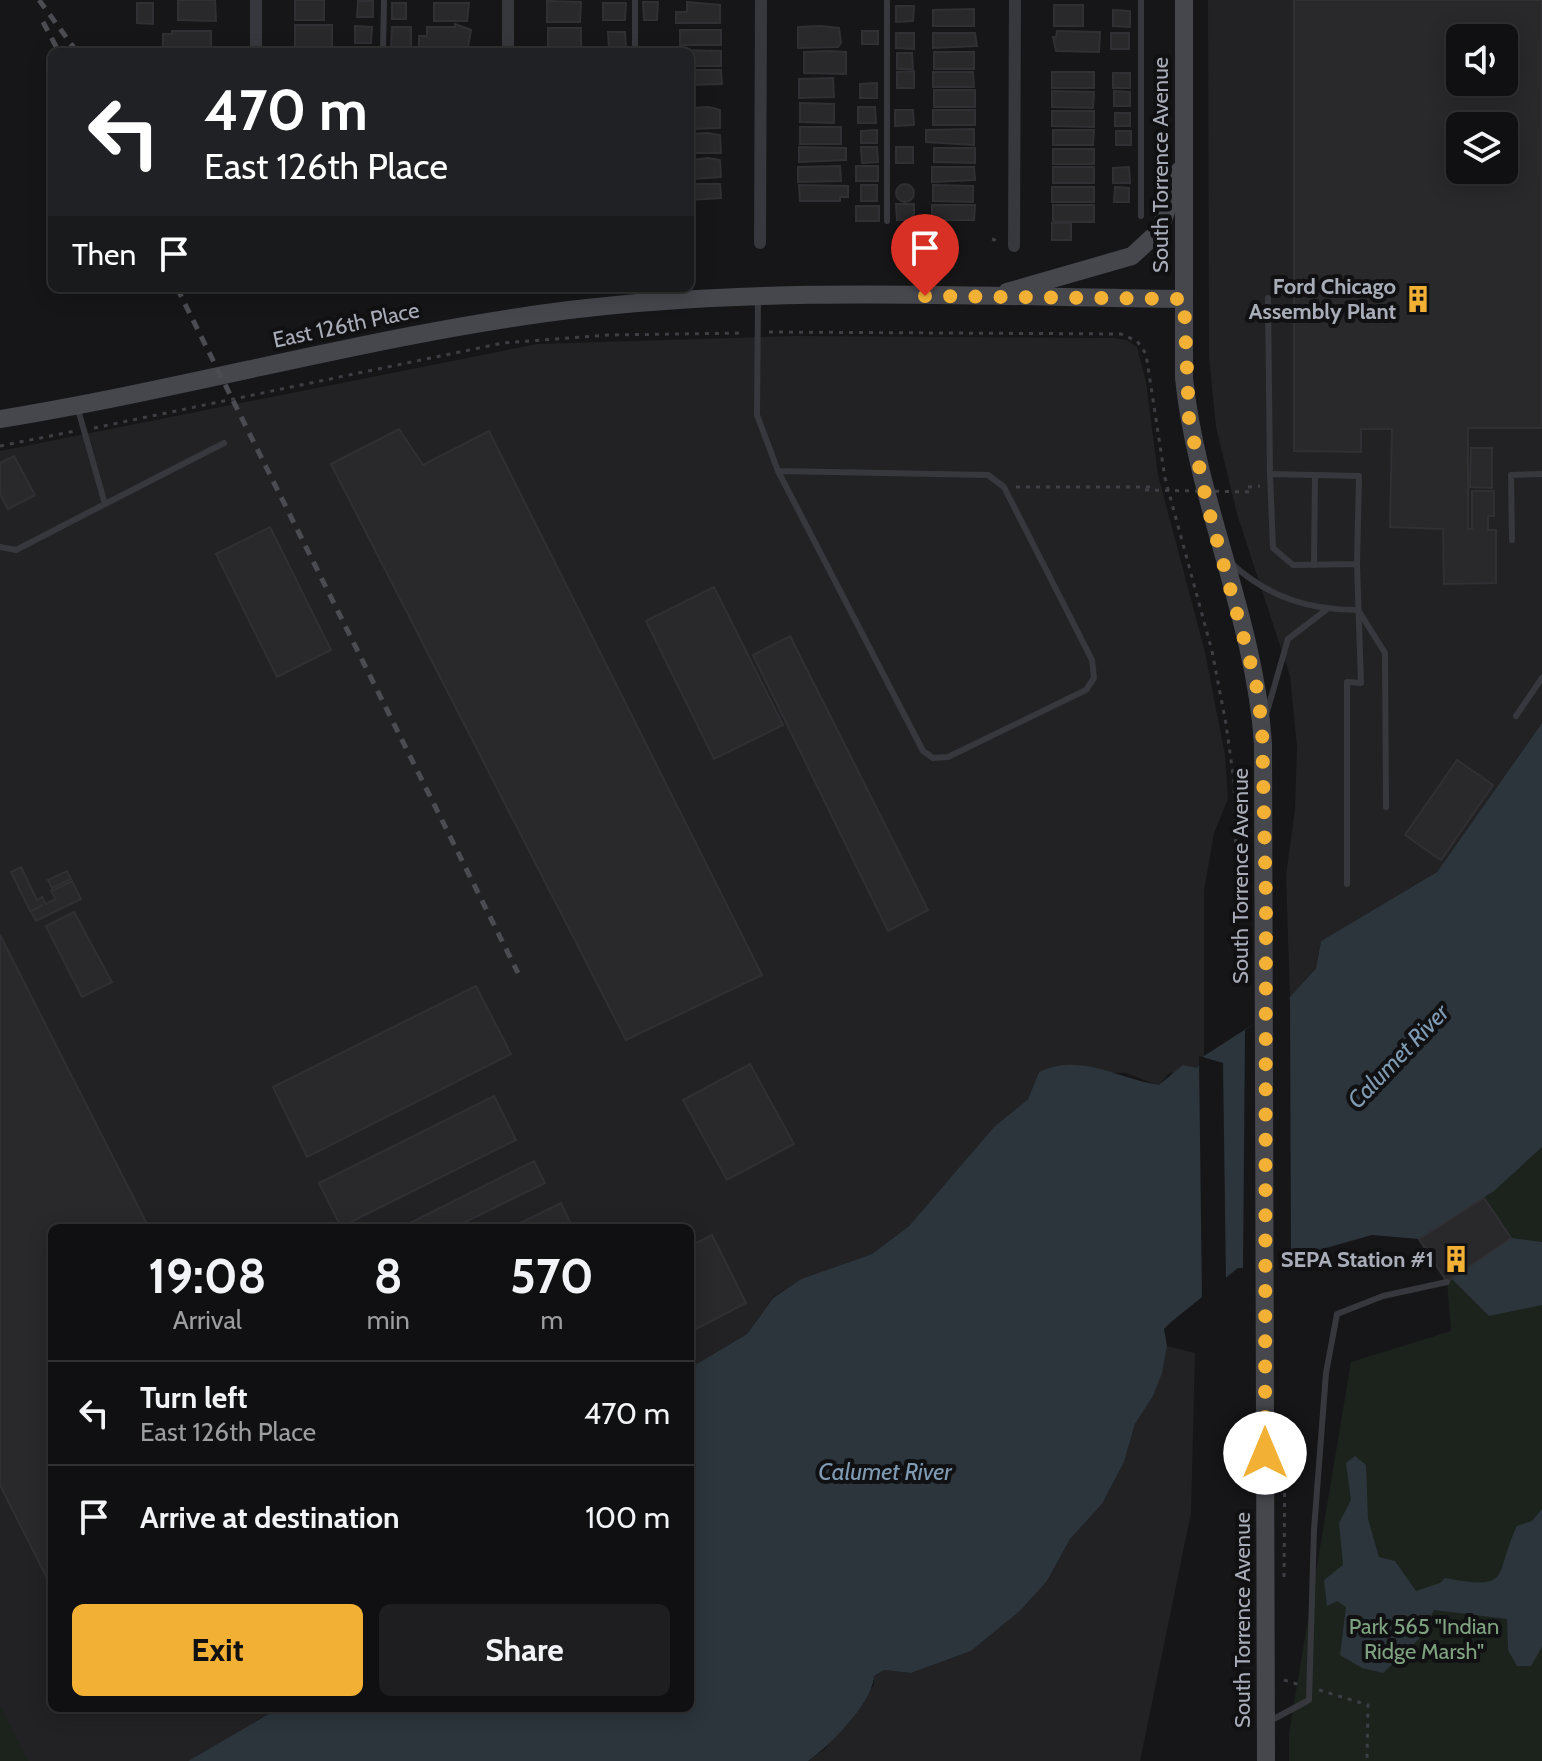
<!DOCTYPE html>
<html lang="en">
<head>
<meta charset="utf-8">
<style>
	:root { --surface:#101012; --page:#1e1e20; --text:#f1f3f6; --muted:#9c9d9f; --line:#303032; --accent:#f2b134 }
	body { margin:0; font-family:Cabin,sans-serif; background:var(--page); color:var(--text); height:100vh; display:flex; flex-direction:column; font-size:30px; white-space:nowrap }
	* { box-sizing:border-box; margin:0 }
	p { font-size:26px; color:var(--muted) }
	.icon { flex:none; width:44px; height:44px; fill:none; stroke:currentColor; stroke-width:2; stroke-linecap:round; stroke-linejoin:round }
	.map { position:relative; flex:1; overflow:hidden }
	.sheet { position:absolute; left:48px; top:1224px; width:646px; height:488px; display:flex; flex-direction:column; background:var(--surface); border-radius:12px; box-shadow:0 4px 20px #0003,0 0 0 2px var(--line) }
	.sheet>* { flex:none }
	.banner { position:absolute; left:48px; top:48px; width:646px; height:244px; border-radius:12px; box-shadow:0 4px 20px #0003,0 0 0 2px var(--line); background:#202124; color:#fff; overflow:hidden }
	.tools { position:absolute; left:1446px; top:24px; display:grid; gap:16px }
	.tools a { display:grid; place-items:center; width:72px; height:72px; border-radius:12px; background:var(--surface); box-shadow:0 4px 20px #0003,0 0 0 2px var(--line); font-size:40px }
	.pin { position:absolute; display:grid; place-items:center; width:68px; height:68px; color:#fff; margin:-82px -34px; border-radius:50% 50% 50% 0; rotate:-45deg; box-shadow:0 0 8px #0007 }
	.pin .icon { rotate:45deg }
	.me { position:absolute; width:88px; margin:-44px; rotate:0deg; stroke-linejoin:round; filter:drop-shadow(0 0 6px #0008) }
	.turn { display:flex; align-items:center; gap:28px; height:168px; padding:0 24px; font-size:36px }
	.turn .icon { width:104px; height:104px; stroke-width:2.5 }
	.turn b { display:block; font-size:56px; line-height:68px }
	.then { display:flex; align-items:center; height:76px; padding:0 24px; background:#0003; gap:16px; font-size:30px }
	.eta { display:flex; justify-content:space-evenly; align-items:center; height:136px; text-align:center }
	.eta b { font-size:48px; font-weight:700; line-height:56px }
	.primary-button { display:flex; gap:16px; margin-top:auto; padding:16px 24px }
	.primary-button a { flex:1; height:92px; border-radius:12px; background:var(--accent); color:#111; font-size:32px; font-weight:700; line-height:92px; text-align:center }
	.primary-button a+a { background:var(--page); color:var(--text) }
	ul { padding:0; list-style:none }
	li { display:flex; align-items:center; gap:24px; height:104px; padding:0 24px; border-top:2px solid var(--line) }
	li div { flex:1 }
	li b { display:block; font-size:30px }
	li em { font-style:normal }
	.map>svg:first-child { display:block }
</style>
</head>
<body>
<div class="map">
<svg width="1542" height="1761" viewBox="0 0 1542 1761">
	<rect width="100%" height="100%" fill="#161618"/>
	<!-- built -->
	<g fill="#222225" fill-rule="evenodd">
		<path d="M1208,0H1542V723L1437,872L1321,941L1316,967L1290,998L1286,876L1295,809L1297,747L1290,676L1237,514L1216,427L1209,357ZM1460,38H1504V82H1460ZM1460,126H1504V170H1460Z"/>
		<polygon points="795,336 1114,338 1127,340 1137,347 1146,382 1158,475 1205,652 1225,755 1228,799 1214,833 1204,891 1204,1056 1197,1068 1168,1074 1159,1086 1126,1073 1039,1072 1028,1099 994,1127 909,1226 872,1254 801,1279 773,1297 747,1334 690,1368 690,1228 52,1228 52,1708 279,1708 188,1761 28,1761 0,1706 0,451 537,344"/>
		<polygon points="1167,1346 1195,1353 1191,1513 1140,1761 808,1761 824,1750 874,1685 874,1676 884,1670 911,1673 971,1651 1021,1610 1047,1581 1070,1539 1102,1504 1124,1462 1135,1424 1153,1396"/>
	</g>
	<!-- green -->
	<g fill="#1c231d">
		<polygon points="1542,1147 1542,1761 1289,1761 1289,1733 1351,1362 1451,1331 1447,1282 1510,1238 1484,1198"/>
		<polygon points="0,1706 28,1761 0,1761"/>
	</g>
	<!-- water -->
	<g fill="#2c353c">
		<path d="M1542,723V1147L1494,1191L1419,1239L1372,1235L1255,1268H1238L1171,1322L1164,1329L1167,1346L1162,1373L1153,1396L1135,1424L1124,1462L1102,1504L1070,1539L1047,1581L1021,1610L971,1651L911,1673L884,1670L874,1676C873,1702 829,1747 808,1761H188L279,1708H690V1368L747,1334L773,1298L801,1279L872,1254L909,1226L994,1127L1028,1099L1039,1072C1080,1052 1119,1079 1159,1085L1183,1065L1197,1068L1204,1056L1283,1005L1316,968L1321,941L1437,872Z"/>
		<polygon points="1511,1238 1542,1242 1542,1305 1489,1316 1452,1279"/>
		<path d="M1355,1456L1366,1465L1368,1519L1379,1557L1395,1561L1416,1591L1440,1583L1445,1578C1514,1591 1493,1576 1517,1526L1532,1521L1542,1509V1647L1531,1666H1517L1508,1650L1507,1619L1434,1610L1419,1639L1383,1673L1362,1668L1340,1655L1346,1607L1337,1601L1327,1606L1324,1580L1343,1565L1339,1523L1351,1500L1346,1463Z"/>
	</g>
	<!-- pier -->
	<g fill="#161618">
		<polygon points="1290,998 1291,1262 1243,1272 1245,1030"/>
		<polygon points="1199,1056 1223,1063 1226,1283 1202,1302"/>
	</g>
	<!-- building -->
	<g fill="#29292c" stroke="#303034" stroke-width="2" fill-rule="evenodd">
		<polygon points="178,0 215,0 216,21 178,20"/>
		<rect x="295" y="0" width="29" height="20"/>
		<path d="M1294,0H1542V428H1468V529H1472V491H1494V516H1488V530H1496V583L1444,584L1443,529L1390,527L1392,429H1361V452L1294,451ZM1460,38H1504V82H1460ZM1460,126H1504V170H1460Z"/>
		<polygon points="358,1 373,1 373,17 357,17"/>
		<polygon points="547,1 581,2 580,22 547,22"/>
		<polygon points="643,2 658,2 657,20 644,20"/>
		<polygon points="687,2 720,5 720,23 676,23 676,12 687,12"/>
		<polygon points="137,3 153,3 153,24 137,23"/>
		<rect x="392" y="3" width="14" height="16"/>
		<polygon points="434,3 469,3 467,21 434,21"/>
		<polygon points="603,3 626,3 625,20 603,20"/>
		<rect x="1054" y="5" width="29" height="21"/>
		<polygon points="896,6 914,6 913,21 896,22"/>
		<polygon points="974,9 974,26 933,26 933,10"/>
		<polygon points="1113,10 1130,11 1130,27 1113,26"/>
		<polygon points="455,24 471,30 468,47 419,47 419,36 427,36 427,27 455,27"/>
		<rect x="295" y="25" width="37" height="22"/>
		<polygon points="355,26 372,27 371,43 355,43"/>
		<polygon points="820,26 839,28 841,43 838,47 798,48 798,27"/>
		<polygon points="392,27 411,27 411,47 391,47"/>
		<rect x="548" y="28" width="33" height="20"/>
		<rect x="680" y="30" width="41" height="15"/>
		<polygon points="172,31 211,31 211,52 163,52 163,34 172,34"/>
		<rect x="862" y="31" width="16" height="13"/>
		<polygon points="1057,31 1100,32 1099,52 1056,51 1053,37 1056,37"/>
		<polygon points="608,32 625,32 626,49 609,49"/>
		<polygon points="896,33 914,33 914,49 896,48"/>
		<polygon points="933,33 975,33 977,46 933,48"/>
		<rect x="1111" y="33" width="18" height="16"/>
		<polygon points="680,50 721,51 721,66 690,66 690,52"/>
		<polygon points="829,51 846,52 846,74 804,73 804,52"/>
		<rect x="934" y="52" width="40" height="17"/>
		<polygon points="897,53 912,53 913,69 897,69"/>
		<polygon points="690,70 721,70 722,84 690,85"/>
		<polygon points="914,71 914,88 897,88 897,72"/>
		<polygon points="933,72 973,72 974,87 933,87"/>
		<rect x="1052" y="72" width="42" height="16"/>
		<rect x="1113" y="73" width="17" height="15"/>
		<polygon points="833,78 834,97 799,98 799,79"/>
		<polygon points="877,83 877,98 860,98 860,84"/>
		<rect x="934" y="90" width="41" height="17"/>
		<polygon points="1052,91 1094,92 1093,108 1052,107"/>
		<polygon points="1114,91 1130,92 1130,106 1114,106"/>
		<polygon points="800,103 834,104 834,123 800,122"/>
		<polygon points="709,107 720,110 720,128 690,129 690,108"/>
		<polygon points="858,107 875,107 876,123 858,123"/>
		<polygon points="895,110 913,110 914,125 895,126"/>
		<rect x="933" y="110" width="42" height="15"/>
		<polygon points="1052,111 1094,111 1094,127 1052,126"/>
		<rect x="1115" y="113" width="15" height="13"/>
		<rect x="800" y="127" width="41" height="17"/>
		<polygon points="974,129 974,145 926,142 926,130"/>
		<polygon points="877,130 877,143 861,143 861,131"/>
		<polygon points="1053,130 1094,130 1093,145 1053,145"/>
		<rect x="1116" y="131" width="15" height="14"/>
		<polygon points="708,133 720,135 721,153 690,153 690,134"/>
		<polygon points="799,147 846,148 846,160 799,162"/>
		<polygon points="861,147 877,147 878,162 862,163"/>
		<rect x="896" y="147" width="17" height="16"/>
		<polygon points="934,148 975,148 975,163 934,162"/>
		<rect x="1053" y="149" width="41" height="15"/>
		<polygon points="708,158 720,160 721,177 693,179 693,160"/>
		<polygon points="840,166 841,181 798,182 798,167"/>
		<rect x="856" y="166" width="22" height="15"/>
		<polygon points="932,167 974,167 975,180 932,182"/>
		<rect x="1053" y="167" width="41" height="16"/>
		<polygon points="1129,167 1130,183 1113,183 1113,168"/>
		<polygon points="690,184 720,184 721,198 690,200"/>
		<circle cx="905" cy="193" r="9"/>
		<polygon points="799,185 848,186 848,197 840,197 840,201 800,201"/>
		<rect x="861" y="185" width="16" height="16"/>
		<polygon points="933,185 973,186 973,202 933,201"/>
		<rect x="1052" y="187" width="42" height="15"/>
		<polygon points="1115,187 1129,188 1129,202 1114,202"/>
		<polygon points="896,204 914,204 914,220 897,220"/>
		<polygon points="932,205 975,205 974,220 932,220"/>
		<rect x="1053" y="205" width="41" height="17"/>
		<rect x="856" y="206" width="23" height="15"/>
		<rect x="1052" y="223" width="19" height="17"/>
		<polygon points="399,429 423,465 489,431 762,975 626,1040 331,464"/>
		<polygon points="1471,448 1492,448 1492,488 1470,487"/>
		<polygon points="14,456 35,495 8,509 0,494 0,463"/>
		<polygon points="270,527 331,650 277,677 216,554"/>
		<polygon points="714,587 783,725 714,759 646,621"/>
		<polygon points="790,636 928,910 888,931 753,655"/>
		<polygon points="1457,760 1493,785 1441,860 1405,835"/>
		<polygon points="21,867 37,900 42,897 46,904 56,899 51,891 72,881 81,899 36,921 31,911 43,905 30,911 11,872"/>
		<polygon points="67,871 71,879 52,888 48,880"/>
		<polygon points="74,912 112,982 82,997 46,926"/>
		<polygon points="0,935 149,1228 52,1228 52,1588 0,1485"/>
		<polygon points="476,986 511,1054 307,1157 273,1087"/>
		<polygon points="750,1064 794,1144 727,1180 683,1100"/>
		<polygon points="494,1096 516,1140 341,1227 319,1183"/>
		<polygon points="534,1161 545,1183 453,1228 400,1228"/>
		<polygon points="1484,1198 1511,1238 1447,1282 1419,1239"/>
		<polygon points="561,1203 573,1228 510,1228"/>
		<polygon points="712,1235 746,1303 690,1332 690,1246"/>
	</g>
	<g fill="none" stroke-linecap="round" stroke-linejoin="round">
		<!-- path -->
		<g stroke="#3d3f44" stroke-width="3" stroke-dasharray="4 6" stroke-linecap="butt">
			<polyline points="992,239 1000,242"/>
			<polyline points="769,332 1121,334 1137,341 1146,354 1165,478 1212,651 1226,724 1234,782 1236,853 1245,894"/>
			<polyline points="94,428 503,343 608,335 745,333"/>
			<polyline points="0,446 75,431"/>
			<polyline points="1016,487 1152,487"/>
			<polyline points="1248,487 1260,486"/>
			<polyline points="1284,1577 1285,1443"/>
			<polyline points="1284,1680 1300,1685"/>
			<polyline points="1319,1690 1368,1705 1367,1761"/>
		</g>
		<!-- lane -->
		<g stroke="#37383d" stroke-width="6">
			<polyline points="635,0 635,52"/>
			<polyline points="383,52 384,0"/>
			<polyline points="1141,216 1141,0"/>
			<polyline points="887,221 887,0"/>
			<polyline points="1268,298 1270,474"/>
			<polyline points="758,299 757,415 778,471 923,751 933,758 948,757 1086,690 1094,678 1092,660 1004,487 988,475 778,471"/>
			<polyline points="105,504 224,443"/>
			<polyline points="1512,540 1511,475 1542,474"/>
			<polyline points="0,547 16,550 105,504 77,406"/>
			<path d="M1231,563C1268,597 1308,610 1358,610"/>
			<polyline points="1314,565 1315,475"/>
			<polyline points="1360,613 1385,653 1386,807"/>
			<polyline points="1266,715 1288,639 1326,610"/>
			<polyline points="1516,716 1542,678"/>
			<polyline points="1347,884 1347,682 1361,683 1357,564 1359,476 1270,474 1273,548 1293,565 1357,564"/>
			<polyline points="1270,1721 1309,1700 1314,1530 1326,1373 1337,1314 1383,1296 1447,1282"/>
		</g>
		<!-- street -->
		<g stroke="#37383d" stroke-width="12">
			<polyline points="256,0 256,52"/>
			<polyline points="508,52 508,0"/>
			<polyline points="760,243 761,0"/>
			<polyline points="1014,246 1015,0"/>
		</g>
		<!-- secondary -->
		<g stroke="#45474d" stroke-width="18">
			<path d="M1184,0V378C1197,503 1255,619 1263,744L1266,1761"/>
			<polyline points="1007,292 1132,256 1160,230 1179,171"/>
			<path d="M0,419C191,388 377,334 569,310C773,285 980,297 1184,299"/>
		</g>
		<!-- rail -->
		<g stroke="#4a4c52" stroke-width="5" stroke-dasharray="10 8" stroke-linecap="butt">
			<polyline points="39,0 77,52"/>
			<polyline points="43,22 59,52"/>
			<polyline points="177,288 518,973"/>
		</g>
		<!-- path-bridge -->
		<polyline stroke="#3d3f44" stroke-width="3" stroke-dasharray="4 6" stroke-linecap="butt" points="1145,490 1253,492"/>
	</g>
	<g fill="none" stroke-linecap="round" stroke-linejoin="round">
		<!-- route -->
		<polyline stroke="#f2b134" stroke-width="14" stroke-dasharray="0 25.2" points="925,296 1184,299 1189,418 1207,504 1256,683 1262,726 1266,902 1265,1453"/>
	</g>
	<!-- icons -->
	<defs>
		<g id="building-bare" transform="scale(2.16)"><path d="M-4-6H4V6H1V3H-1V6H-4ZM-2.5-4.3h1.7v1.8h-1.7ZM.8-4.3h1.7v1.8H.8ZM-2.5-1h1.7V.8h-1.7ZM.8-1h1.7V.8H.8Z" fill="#f2b134" stroke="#111113" stroke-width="2.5" paint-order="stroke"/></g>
	</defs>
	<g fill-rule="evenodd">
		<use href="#building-bare" x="1418" y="299"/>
		<use href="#building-bare" x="1456" y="1259"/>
	</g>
	<g text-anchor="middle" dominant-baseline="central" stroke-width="8" stroke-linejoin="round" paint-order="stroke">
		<!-- street labels -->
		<g font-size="22" fill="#a8adb8" stroke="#111113">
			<text transform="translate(1160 165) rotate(-90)">South Torrence Avenue</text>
			<text transform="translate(346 325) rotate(-12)">East 126th Place</text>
			<text transform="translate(1240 876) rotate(-90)">South Torrence Avenue</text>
			<text transform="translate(1242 1620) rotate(-90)">South Torrence Avenue</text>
		</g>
		<!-- poi labels -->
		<g font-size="22" font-weight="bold" fill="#a8adb8" stroke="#111113" text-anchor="end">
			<text x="1396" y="286">Ford Chicago<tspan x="1396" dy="25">Assembly Plant</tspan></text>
			<text x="1434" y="1259">SEPA Station #1</text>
		</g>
		<!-- park labels -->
		<g font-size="22" fill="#7fa381" stroke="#111113">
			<text x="1424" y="1626">Park 565 "Indian<tspan x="1424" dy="25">Ridge Marsh"</tspan></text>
		</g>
		<!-- water labels -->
		<g font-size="24" font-style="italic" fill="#7f9bb3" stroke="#111113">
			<text transform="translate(1398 1056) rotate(-46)">Calumet River</text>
			<text x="885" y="1471">Calumet River</text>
		</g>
	</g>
</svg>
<div class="tools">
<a><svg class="icon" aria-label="sound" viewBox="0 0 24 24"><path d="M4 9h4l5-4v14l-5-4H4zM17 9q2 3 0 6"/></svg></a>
<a><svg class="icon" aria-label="layers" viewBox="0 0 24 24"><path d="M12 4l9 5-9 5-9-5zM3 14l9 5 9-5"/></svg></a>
</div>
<div class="pin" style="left:925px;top:296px;background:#d93025"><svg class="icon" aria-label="arrive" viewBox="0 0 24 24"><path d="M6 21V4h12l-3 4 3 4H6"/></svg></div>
<svg class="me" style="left:1265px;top:1453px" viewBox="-20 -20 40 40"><circle r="19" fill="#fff"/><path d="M0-13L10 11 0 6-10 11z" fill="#f2b134"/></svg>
<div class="banner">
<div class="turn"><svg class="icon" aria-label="left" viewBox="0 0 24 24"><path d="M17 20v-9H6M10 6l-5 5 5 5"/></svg><div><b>470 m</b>East 126th Place</div></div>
<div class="then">Then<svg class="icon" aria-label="arrive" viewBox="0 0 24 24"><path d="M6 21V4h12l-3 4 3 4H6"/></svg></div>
</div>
<section class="sheet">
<div class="eta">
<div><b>19:08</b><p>Arrival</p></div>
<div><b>8</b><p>min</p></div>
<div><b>570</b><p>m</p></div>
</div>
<ul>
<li><svg class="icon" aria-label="left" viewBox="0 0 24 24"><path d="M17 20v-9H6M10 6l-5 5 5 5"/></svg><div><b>Turn left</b><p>East 126th Place</p></div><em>470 m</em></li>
<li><svg class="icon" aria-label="arrive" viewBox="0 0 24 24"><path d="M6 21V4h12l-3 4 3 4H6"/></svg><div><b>Arrive at destination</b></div><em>100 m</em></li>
</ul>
<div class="primary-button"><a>Exit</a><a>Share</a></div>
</section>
</div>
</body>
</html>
